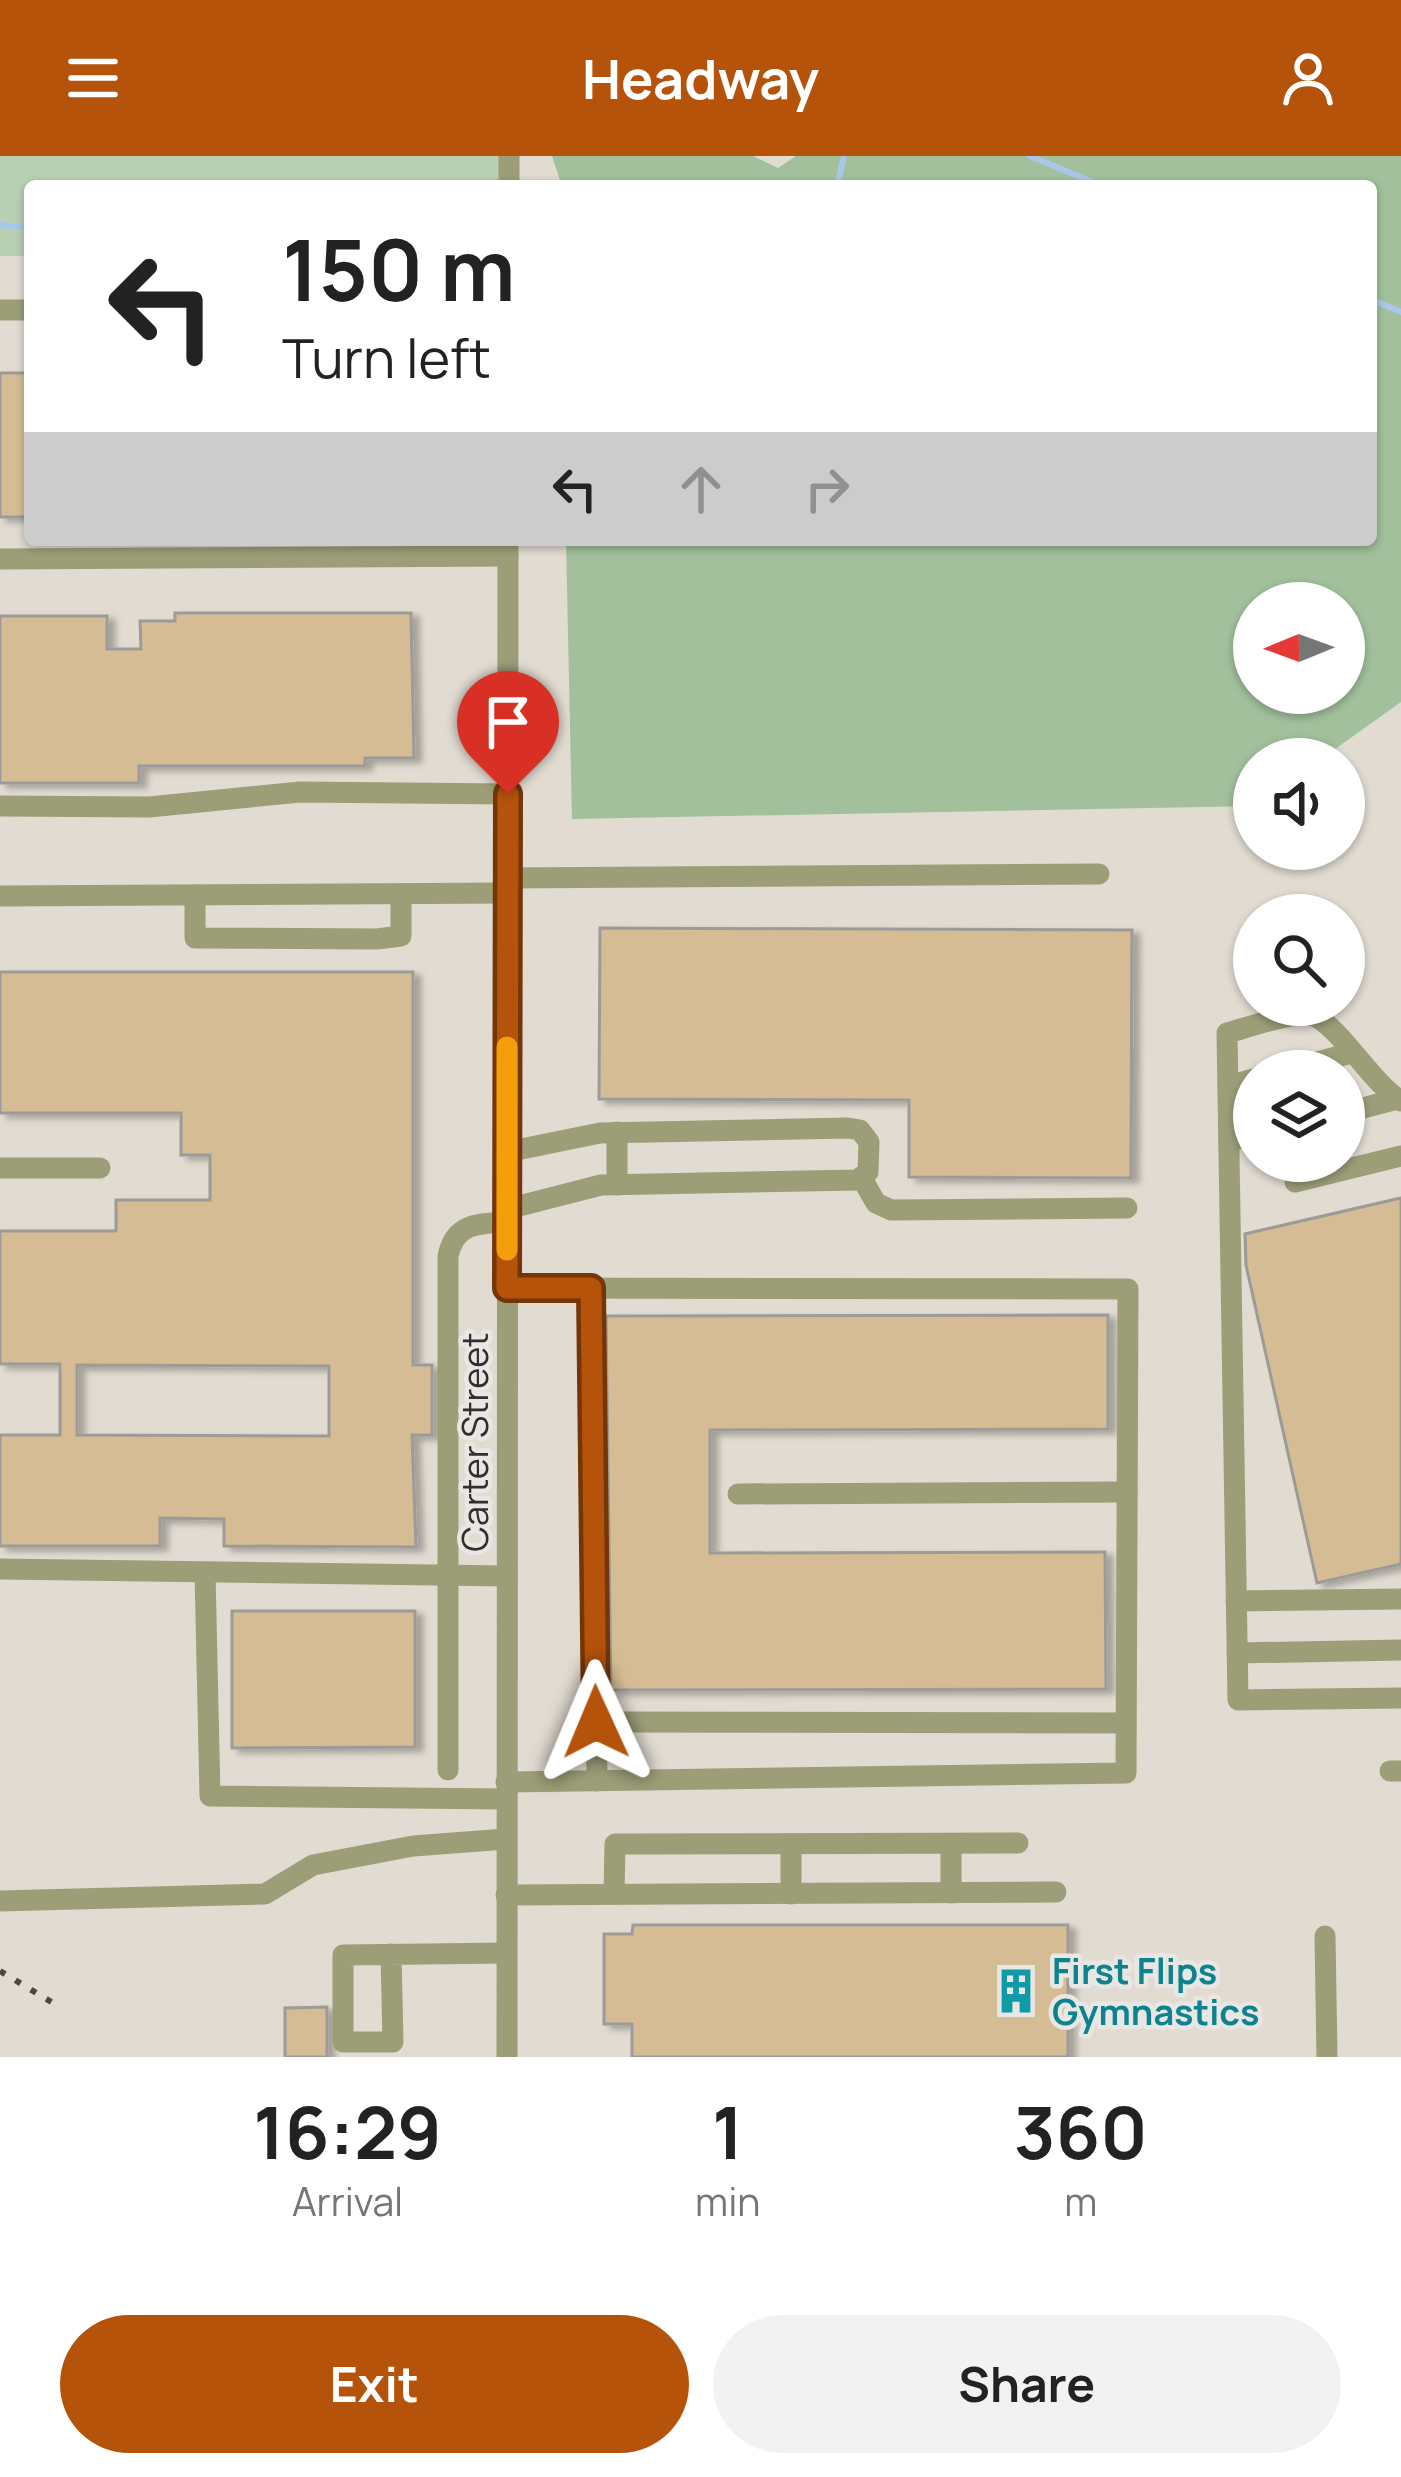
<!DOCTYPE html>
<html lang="en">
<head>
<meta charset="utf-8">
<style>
	:root { --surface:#fff; --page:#f2f2f2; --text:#222; --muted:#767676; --accent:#b45309 }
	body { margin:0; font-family:Manrope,sans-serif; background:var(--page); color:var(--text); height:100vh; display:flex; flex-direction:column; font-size:45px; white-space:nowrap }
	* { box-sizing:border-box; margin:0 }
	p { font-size:39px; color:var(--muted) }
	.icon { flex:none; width:66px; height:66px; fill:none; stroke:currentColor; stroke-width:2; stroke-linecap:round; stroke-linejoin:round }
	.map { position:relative; height:1901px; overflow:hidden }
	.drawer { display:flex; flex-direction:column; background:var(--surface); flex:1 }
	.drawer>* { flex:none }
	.banner { position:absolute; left:24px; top:24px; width:1353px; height:366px; border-radius:12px; box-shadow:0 3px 9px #0004; background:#fff; color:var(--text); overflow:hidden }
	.needle { width:78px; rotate:269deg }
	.fabs { position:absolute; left:1233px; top:426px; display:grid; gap:24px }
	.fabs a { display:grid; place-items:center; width:132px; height:132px; border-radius:50%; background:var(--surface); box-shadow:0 3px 9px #0004; font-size:60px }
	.pin { position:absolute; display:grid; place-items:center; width:102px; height:102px; color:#fff; margin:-123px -51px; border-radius:50% 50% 50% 0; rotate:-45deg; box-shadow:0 0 12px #0007 }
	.pin .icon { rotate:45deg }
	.me { position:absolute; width:132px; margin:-66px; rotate:359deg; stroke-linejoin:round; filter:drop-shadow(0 0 9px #0008) }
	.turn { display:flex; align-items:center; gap:42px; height:252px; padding:0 60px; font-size:54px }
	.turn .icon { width:156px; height:156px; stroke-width:2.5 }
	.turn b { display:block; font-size:84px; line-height:102px }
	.lanes { display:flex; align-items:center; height:114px; padding:0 60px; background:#0003; justify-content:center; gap:60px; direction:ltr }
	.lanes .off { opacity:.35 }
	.eta { display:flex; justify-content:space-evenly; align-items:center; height:204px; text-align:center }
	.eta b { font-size:72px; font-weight:700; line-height:84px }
	.button { display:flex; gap:24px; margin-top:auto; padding:24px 60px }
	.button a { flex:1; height:138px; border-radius:72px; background:var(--accent); color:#fff; font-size:48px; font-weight:700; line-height:138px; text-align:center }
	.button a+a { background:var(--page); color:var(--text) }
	header { display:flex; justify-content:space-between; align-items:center; height:156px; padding:0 60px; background:var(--accent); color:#fff; font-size:54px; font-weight:700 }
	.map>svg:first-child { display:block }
</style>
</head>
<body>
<header><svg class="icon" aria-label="menu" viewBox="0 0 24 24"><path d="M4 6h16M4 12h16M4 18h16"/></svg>Headway<svg class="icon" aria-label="person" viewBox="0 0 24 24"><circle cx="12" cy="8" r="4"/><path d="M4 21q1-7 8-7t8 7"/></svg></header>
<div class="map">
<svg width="1401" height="1901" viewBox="0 0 1401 1901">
	<defs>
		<filter id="shadow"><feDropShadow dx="7" dy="4" stdDeviation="3" flood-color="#0004"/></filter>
	</defs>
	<rect width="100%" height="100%" fill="#e9e7e4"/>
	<!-- built -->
	<path fill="#e1dbd1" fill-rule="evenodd" d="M0,0H1401V1901H0ZM30,30H1371V384H30ZM1254,447H1344V537H1254ZM1254,603H1344V693H1254ZM1254,759H1344V849H1254ZM1254,915H1344V1005H1254Z"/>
	<!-- green -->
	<polygon fill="#b9d0b4" points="0,0 509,0 509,30 30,30 30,100 0,100"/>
	<!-- forest -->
	<path fill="#a1c09b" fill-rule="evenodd" d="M552,0H753L778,12L796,0H1401V546L1321,603H1254V650L572,663L566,384H1371V30H562ZM1254,447H1344V537H1254Z"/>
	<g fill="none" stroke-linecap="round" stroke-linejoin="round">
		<!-- stream -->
		<g stroke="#a9c7eb" stroke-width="6">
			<polyline points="1030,0 1102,30"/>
			<polyline points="837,30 844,0"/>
			<polyline points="0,69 30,72"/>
			<polyline points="1371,143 1401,156"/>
		</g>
	</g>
	<!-- building -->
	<g fill="#d5bc94" stroke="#9d9b98" stroke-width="3" fill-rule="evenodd" filter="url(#shadow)">
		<rect x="0" y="217" width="30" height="144"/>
		<polygon points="175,457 411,457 414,602 365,602 365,610 139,610 139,627 0,627 0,460 107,460 107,493 141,493 140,465 175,465"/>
		<polygon points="600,772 1132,774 1131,1022 909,1021 909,944 599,943"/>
		<path d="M0,816H413V1209H432V1279H412L416,1391L224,1390V1363L160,1362V1390H0V1279H60V1208H0V1075H116V1044H210V999H181V957H0ZM77,1209L329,1210V1280L77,1279Z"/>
		<polygon points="1401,1042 1401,1408 1317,1427 1246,1109 1245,1078"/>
		<polygon points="1108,1159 1108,1273 710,1274 710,1397 1105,1396 1106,1533 611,1534 606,1160"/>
		<polygon points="232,1455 415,1455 415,1591 232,1592"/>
		<polygon points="633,1769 1068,1769 1068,1901 632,1901 632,1868 604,1868 604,1778 632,1778"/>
		<polygon points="327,1851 327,1901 285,1901 285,1852"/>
	</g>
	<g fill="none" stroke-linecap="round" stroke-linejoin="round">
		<!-- minor -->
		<g stroke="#9b9e77" stroke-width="21">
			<polyline points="509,0 509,30"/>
			<polyline points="0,154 30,154"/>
			<polyline points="0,403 508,400"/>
			<polyline points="0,650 149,651 300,636 508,638"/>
			<polyline points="508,722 1099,718"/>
			<polyline points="195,739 195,782 377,783 401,780 401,738"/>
			<polyline points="0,740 508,737"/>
			<polyline points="1284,915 1351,897"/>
			<polyline points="1228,930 1254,923"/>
			<path d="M1401,945C1371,927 1337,866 1311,859C1294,855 1246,872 1227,877L1238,1544L1401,1542"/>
			<polyline points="1344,957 1397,943"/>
			<polyline points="1229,985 1254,979"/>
			<polyline points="0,1012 100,1012"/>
			<polyline points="861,1021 876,1047 891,1054 1127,1052"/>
			<polyline points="1295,1026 1401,1000"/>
			<polyline points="617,1029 617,976"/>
			<polyline points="507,1053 601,1029 858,1024 868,1016 869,986 860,974 848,972 600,977 507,996"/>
			<polyline points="591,1132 597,1625"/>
			<polyline points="738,1338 1127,1336"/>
			<polyline points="0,1413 507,1420"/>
			<polyline points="205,1416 210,1640 506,1643"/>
			<polyline points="1236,1445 1401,1443"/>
			<polyline points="1237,1497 1401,1494"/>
			<polyline points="596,1566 1126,1567"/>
			<path d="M448,1614V1100C455,1067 477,1068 507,1066"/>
			<polyline points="1390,1615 1401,1615"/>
			<polyline points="506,1626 1126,1617 1128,1133 507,1132"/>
			<polyline points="951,1688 951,1737"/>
			<polyline points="614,1738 615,1688 1018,1687"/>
			<polyline points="791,1738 791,1688"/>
			<polyline points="506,1739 1056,1736"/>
			<polyline points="0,1745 265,1738 313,1709 413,1690 506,1683"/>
			<polyline points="1325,1780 1327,1901"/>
			<path d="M391,1798L393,1886H343V1799C397,1798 452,1798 506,1797"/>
			<polyline points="507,1901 508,384"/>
		</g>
		<!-- rail -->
		<polyline stroke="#494847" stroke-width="6" stroke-dasharray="6 12" stroke-linecap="butt" points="0,1815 53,1847"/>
	</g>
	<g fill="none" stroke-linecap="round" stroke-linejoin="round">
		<!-- route casing -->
		<g stroke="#753606" stroke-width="30">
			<polyline id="route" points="508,638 507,1132 591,1132 596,1566"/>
		</g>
		<!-- route -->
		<use href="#route" stroke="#b45309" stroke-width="21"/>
		<!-- slow -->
		<polyline stroke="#f59e0b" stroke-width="21" points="507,1094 507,891"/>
	</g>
	<!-- icons -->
	<defs>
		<g id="building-bare" transform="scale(3.6)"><path d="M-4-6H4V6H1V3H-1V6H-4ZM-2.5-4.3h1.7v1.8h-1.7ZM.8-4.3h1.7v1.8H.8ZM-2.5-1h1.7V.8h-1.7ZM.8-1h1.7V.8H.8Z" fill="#0f9aa8" stroke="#e9e7e4" stroke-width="2.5" paint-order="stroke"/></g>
	</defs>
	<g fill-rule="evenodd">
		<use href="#building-bare" x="1016" y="1835"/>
	</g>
	<g text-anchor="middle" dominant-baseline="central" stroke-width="9" stroke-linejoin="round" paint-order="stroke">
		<!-- street labels -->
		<g font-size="36" fill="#302f2e" stroke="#e9e7e4">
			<text transform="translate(474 1286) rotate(-90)">Carter Street</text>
		</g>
		<!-- culture labels -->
		<g font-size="36" font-weight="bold" fill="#0d838f" stroke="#e9e7e4" text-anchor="start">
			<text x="1052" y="1814">First Flips<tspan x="1052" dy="41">Gymnastics</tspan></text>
		</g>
	</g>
</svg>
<div class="fabs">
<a><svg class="needle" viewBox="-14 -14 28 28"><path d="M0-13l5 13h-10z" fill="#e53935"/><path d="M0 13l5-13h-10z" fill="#767676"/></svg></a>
<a><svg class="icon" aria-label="sound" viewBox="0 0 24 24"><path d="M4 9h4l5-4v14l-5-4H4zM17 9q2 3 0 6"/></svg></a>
<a><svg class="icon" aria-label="search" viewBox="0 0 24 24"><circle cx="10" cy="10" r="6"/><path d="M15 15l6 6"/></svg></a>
<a><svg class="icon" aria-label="layers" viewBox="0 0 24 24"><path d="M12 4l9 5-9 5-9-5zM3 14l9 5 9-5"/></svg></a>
</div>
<div class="pin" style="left:508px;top:638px;background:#d93025"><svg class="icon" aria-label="arrive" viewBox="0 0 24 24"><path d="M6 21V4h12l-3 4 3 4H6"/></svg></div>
<svg class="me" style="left:596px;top:1566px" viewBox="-20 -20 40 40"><path d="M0-17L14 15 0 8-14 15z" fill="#b45309" stroke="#fff" stroke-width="4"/></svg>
<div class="banner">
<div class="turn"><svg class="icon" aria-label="left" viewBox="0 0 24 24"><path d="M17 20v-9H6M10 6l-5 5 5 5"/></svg><div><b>150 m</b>Turn left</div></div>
<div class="lanes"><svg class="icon" aria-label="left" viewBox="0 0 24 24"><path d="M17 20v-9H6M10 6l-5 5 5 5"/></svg><svg class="icon off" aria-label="ahead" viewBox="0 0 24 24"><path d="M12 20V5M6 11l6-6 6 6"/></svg><svg class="icon off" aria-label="right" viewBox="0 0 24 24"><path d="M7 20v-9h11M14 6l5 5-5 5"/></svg></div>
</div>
</div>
<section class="drawer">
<div class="eta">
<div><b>16:29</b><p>Arrival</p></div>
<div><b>1</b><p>min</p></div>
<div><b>360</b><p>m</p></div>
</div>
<div class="button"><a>Exit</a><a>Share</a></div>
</section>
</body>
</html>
